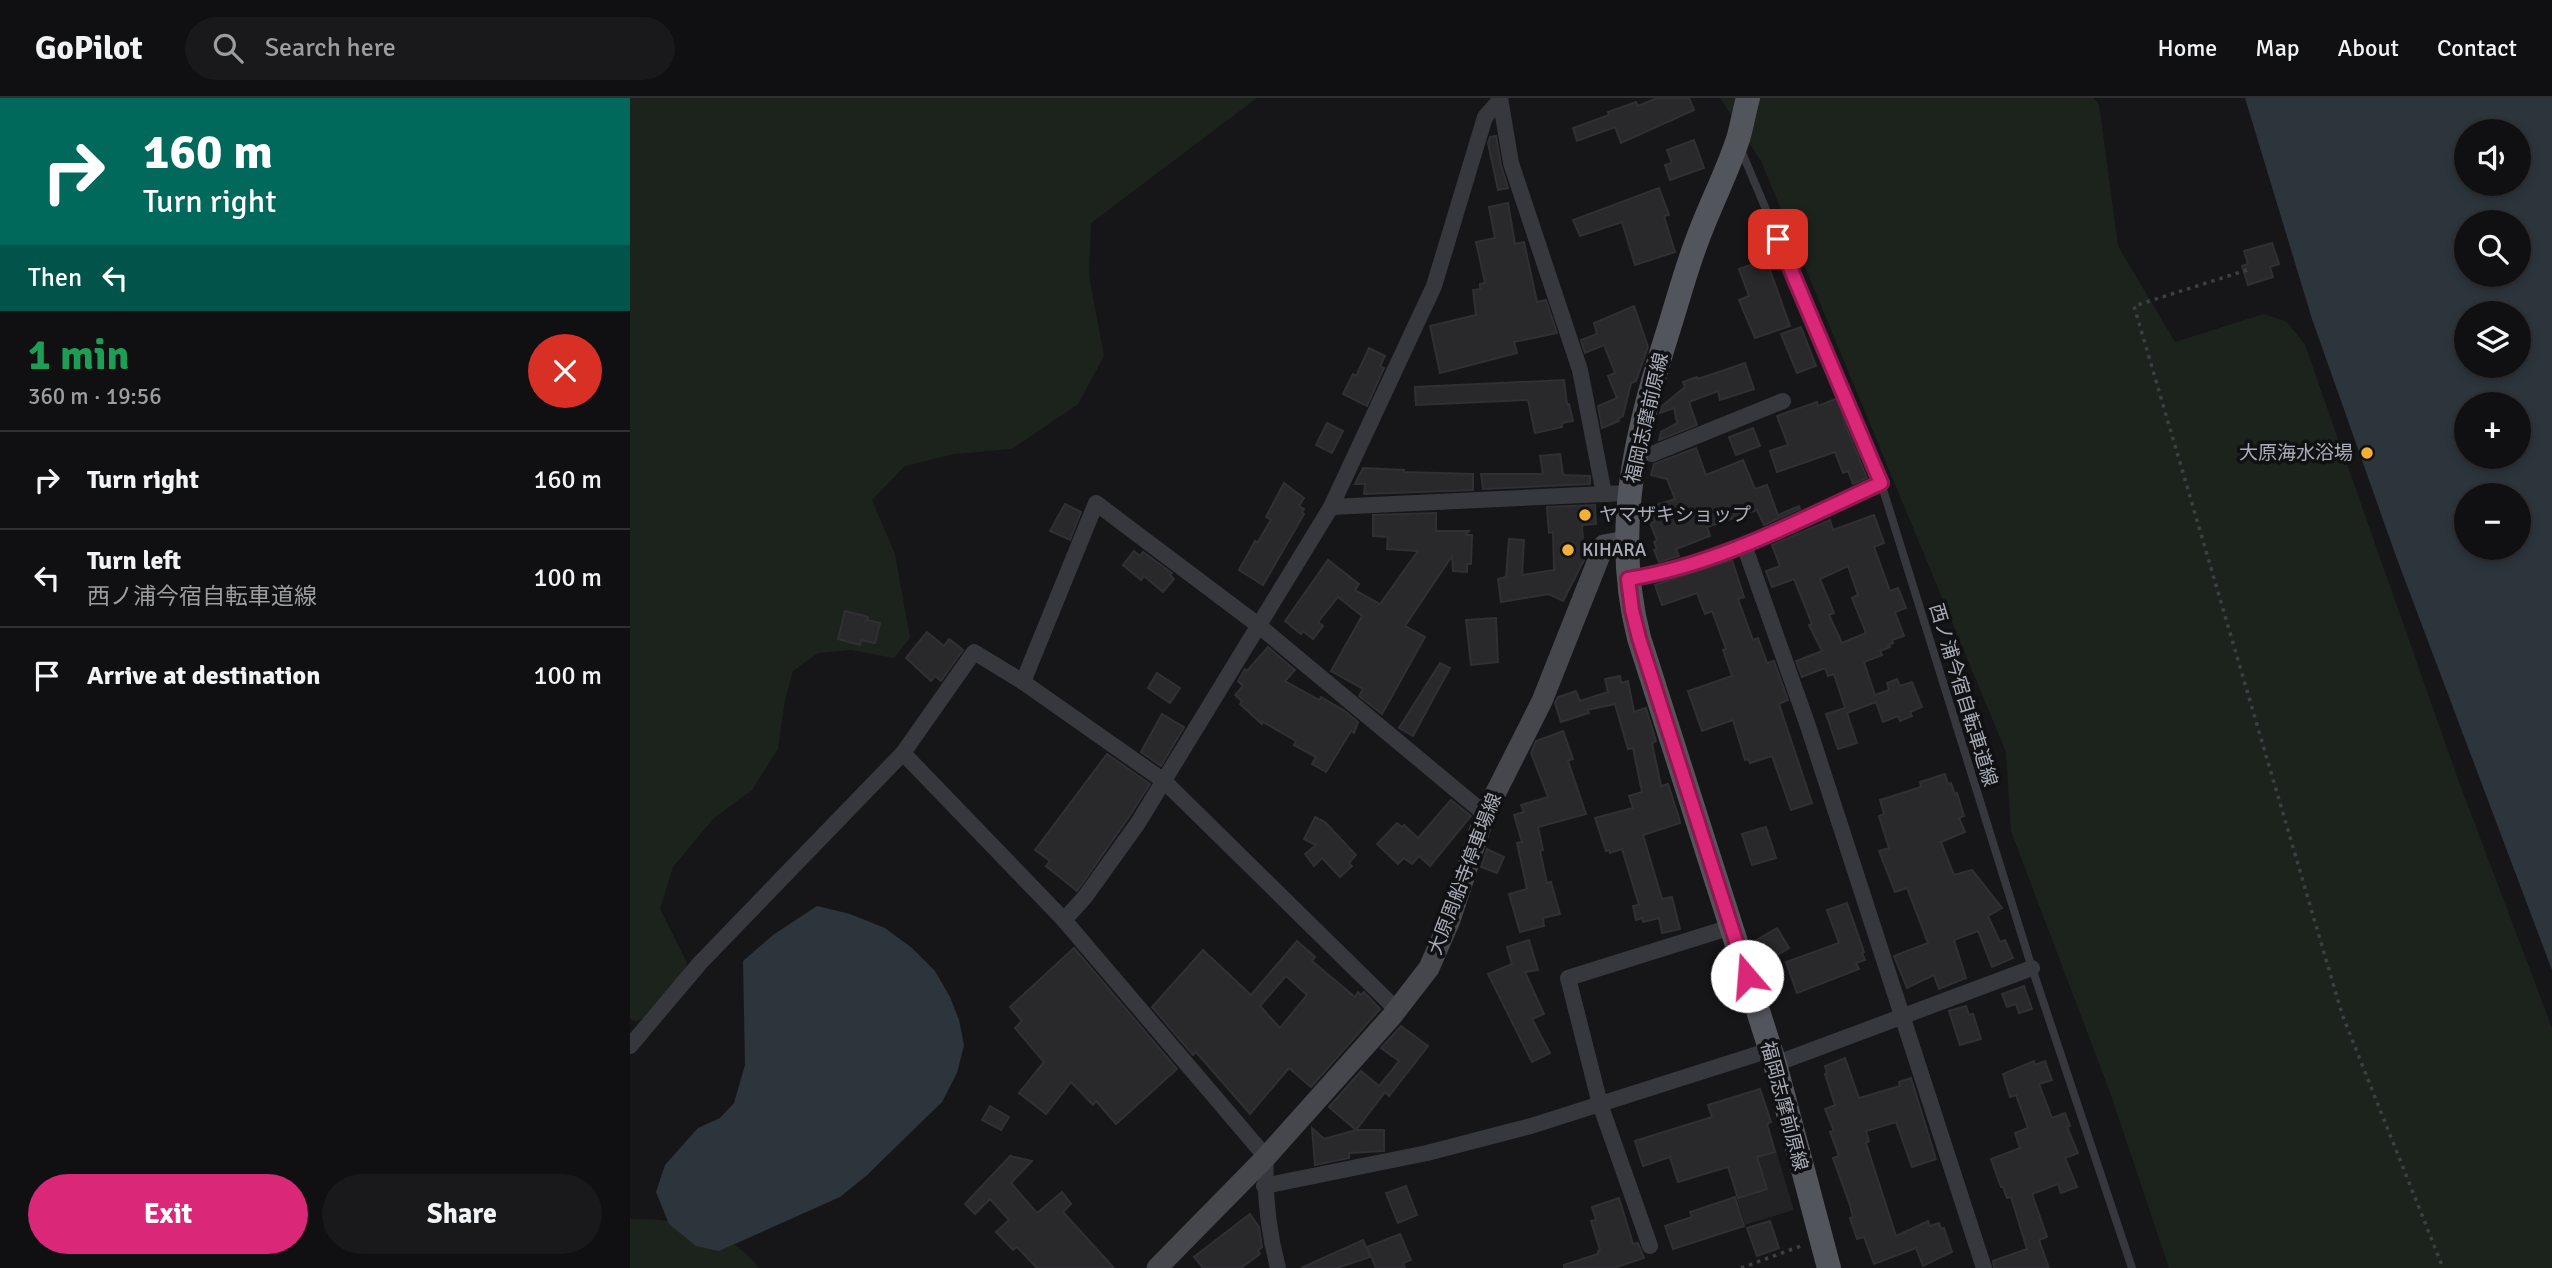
<!DOCTYPE html>
<html lang="en">
<head>
<meta charset="utf-8">
<style>
	:root { --surface:#101012; --page:#19191b; --text:#f1f3f6; --muted:#9c9d9f; --line:#303032; --accent:#db2777 }
	body { margin:0; font-family:Signika,"Noto Sans JP",sans-serif; background:var(--page); color:var(--text); height:100vh; display:flex; flex-direction:column; font-size:26px; white-space:nowrap }
	* { box-sizing:border-box; margin:0 }
	p { font-size:23px; color:var(--muted) }
	.icon { flex:none; width:38px; height:38px; fill:none; stroke:currentColor; stroke-width:2; stroke-linecap:round; stroke-linejoin:round }
	.map { position:relative; flex:1; overflow:hidden }
	.sheet { display:flex; flex-direction:column; background:var(--surface); width:630px }
	.sheet>* { flex:none }
	.banner { background:#00695c; color:#fff; overflow:hidden }
	.controls { position:absolute; left:1824px; top:21px; display:grid; gap:14px }
	.controls a { display:grid; place-items:center; width:77px; height:77px; border-radius:50%; background:var(--surface); box-shadow:0 4px 10px #0003,0 0 0 2px var(--line); font-size:35px }
	.pin { position:absolute; display:grid; place-items:center; width:60px; height:60px; color:#fff; margin:-30px; border-radius:14px; box-shadow:0 4px 10px #0006 }
	.me { position:absolute; width:77px; margin:-38px; rotate:342deg; stroke-linejoin:round; filter:drop-shadow(0 0 5px #0008) }
	.turn { display:flex; align-items:center; gap:24px; height:147px; padding:0 28px; font-size:32px }
	.turn .icon { width:91px; height:91px; stroke-width:2.5 }
	.turn b { display:block; font-size:49px; line-height:60px }
	.then { display:flex; align-items:center; height:66px; padding:0 28px; background:#0003; gap:14px; font-size:26px }
	.round { display:grid; place-items:center; flex:none; width:74px; height:74px; border-radius:37px; background:var(--page) }
	.overview { display:flex; align-items:center; justify-content:space-between; height:119px; padding:0 28px }
	h1 { font-size:42px; font-weight:700; line-height:52px; color:#1e9e55 }
	.cta { display:flex; gap:14px; margin-top:auto; padding:14px 28px }
	.cta a { flex:1; height:80px; border-radius:42px; background:var(--accent); color:#fff; font-size:28px; font-weight:700; line-height:80px; text-align:center }
	.cta a+a { background:var(--page); color:var(--text) }
	ul { padding:0; list-style:none }
	li { display:flex; align-items:center; gap:21px; height:98px; padding:0 28px; border-top:2px solid var(--line) }
	li div { flex:1 }
	li b { display:block; font-size:26px }
	li em { font-style:normal }
	header { display:flex; align-items:center; gap:42px; box-sizing:border-box; height:98px; padding:0 35px; background:var(--surface); border-bottom:2px solid var(--line) }
	header strong { font-size:33px }
	nav { display:flex; gap:38px; margin-inline-start:auto; font-size:24px }
	.search { width:490px; height:63px; background:var(--page); display:flex; align-items:center; gap:18px; box-sizing:border-box; padding:0 24px; border-radius:38px; color:var(--muted); font-size:26px }
	main { display:flex; flex:1; min-height:0 }
	.map>svg:first-child { display:block }
</style>
</head>
<body>
<header>
<strong>GoPilot</strong>
<div class="search"><svg class="icon" aria-label="search" viewBox="0 0 24 24"><circle cx="10" cy="10" r="6"/><path d="M15 15l6 6"/></svg>Search here</div>
<nav><a>Home</a><a>Map</a><a>About</a><a>Contact</a></nav>
</header>
<main>
<section class="sheet">
<div class="banner">
<div class="turn"><svg class="icon" aria-label="right" viewBox="0 0 24 24"><path d="M7 20v-9h11M14 6l5 5-5 5"/></svg><div><b>160 m</b>Turn right</div></div>
<div class="then">Then<svg class="icon" aria-label="left" viewBox="0 0 24 24"><path d="M17 20v-9H6M10 6l-5 5 5 5"/></svg></div>
</div>
<div class="overview"><div><h1>1 min</h1><p>360 m · 19:56</p></div><a class="round" style="background:#d93025;color:#fff"><svg class="icon" aria-label="close" viewBox="0 0 24 24"><path d="M6 6l12 12M18 6L6 18"/></svg></a></div>
<ul>
<li><svg class="icon" aria-label="right" viewBox="0 0 24 24"><path d="M7 20v-9h11M14 6l5 5-5 5"/></svg><div><b>Turn right</b></div><em>160 m</em></li>
<li><svg class="icon" aria-label="left" viewBox="0 0 24 24"><path d="M17 20v-9H6M10 6l-5 5 5 5"/></svg><div><b>Turn left</b><p>西ノ浦今宿自転車道線</p></div><em>100 m</em></li>
<li><svg class="icon" aria-label="arrive" viewBox="0 0 24 24"><path d="M6 21V4h12l-3 4 3 4H6"/></svg><div><b>Arrive at destination</b></div><em>100 m</em></li>
</ul>
<div class="cta"><a>Exit</a><a>Share</a></div>
</section>
<div class="map">
<svg width="1922" height="1170" viewBox="0 0 1922 1170">
	<rect width="100%" height="100%" fill="#161618"/>
	<!-- built -->
	<polygon fill="#222225" points="1139,1029 1164,1112 1115,1127 1090,1044"/>
	<!-- green -->
	<g fill="#1c231d">
		<path d="M0,0H627L461,125L459,178L474,258L448,306L382,351L324,356L275,368L242,402L265,456L280,540L264,560L221,552L188,555L163,573L155,602L148,651L122,692L84,720L43,769L30,811L57,865C48,903 41,908 6,923L0,921Z"/>
		<polygon points="1090,0 1464,0 1469,6 1488,148 1545,244 1634,216 1657,224 1675,247 1829,684 1922,930 1922,1170 1539,1170 1481,997 1381,733 1376,654 1131,63"/>
		<path d="M0,1121C46,1120 100,1131 129,1170H0Z"/>
	</g>
	<!-- water -->
	<g fill="#2c353c" fill-rule="evenodd">
		<path d="M1615,0H1922V872L1767,461L1682,221ZM1836,33H1888V86H1836ZM1836,124H1888V177H1836ZM1836,215H1888V268H1836ZM1836,306H1888V359H1836ZM1836,397H1888V450H1836Z"/>
		<polygon points="187,808 220,816 255,830 282,850 305,873 320,899 329,922 334,947 327,975 312,1004 236,1078 210,1099 89,1153 66,1148 39,1126 26,1094 35,1067 68,1030 90,1020 104,1005 115,967 113,863 143,837"/>
	</g>
	<!-- building -->
	<g fill="#29292c" stroke="#303034" stroke-width="2" fill-rule="evenodd">
		<polygon points="1027,0 1059,0 1064,12 991,45 985,29 947,43 943,30 979,17 978,14 1006,4 1008,8"/>
		<polygon points="866,38 871,67 878,90 868,92 858,45 860,39"/>
		<polygon points="1064,42 1074,70 1040,82 1035,67 1042,65 1037,52"/>
		<polygon points="1029,90 1039,117 1034,118 1045,154 1005,167 992,124 950,138 943,122"/>
		<polygon points="878,105 885,146 894,144 907,204 916,202 927,235 884,244 887,255 810,275 800,228 846,217 843,192 850,191 850,186 855,185 846,144 865,140 859,109"/>
		<polygon points="1642,145 1649,166 1640,169 1643,179 1618,187 1612,168 1618,166 1614,153"/>
		<polygon points="1136,161 1160,228 1125,240 1109,202 1119,198 1109,171"/>
		<polygon points="1004,208 1018,249 1006,283 1001,285 993,318 988,321 989,323 972,330 968,308 987,300 978,278 985,275 974,247 955,255 951,242 967,236 964,225"/>
		<polygon points="1171,229 1186,268 1167,275 1151,236"/>
		<polygon points="739,250 755,258 750,268 754,270 737,308 713,296 723,276 726,278"/>
		<polygon points="1115,265 1124,291 1090,302 1088,293 1059,304 1067,327 1029,342 1031,334 1047,325 1044,310 1030,315 1032,308 1055,289 1053,284 1067,279 1068,281"/>
		<polygon points="934,282 937,306 939,306 943,323 932,325 932,329 905,335 898,302 786,307 785,289"/>
		<polygon points="1208,300 1216,320 1213,321 1237,380 1223,386 1218,373 1213,375 1205,354 1147,374 1140,353 1158,347 1147,318 1187,304 1188,308"/>
		<polygon points="697,325 713,333 702,355 686,347"/>
		<polygon points="1123,330 1130,348 1106,357 1099,339"/>
		<polygon points="1066,350 1076,377 1113,362 1125,391 1137,387 1148,417 1169,408 1170,411 1134,427 1127,412 1077,429 1080,438 1046,451 1049,458 1029,464 1024,452 1027,451 1024,444 1027,442 1020,425 1025,423 1020,409 1045,401 1037,381 1021,377 1024,366"/>
		<polygon points="930,356 933,377 960,378 960,386 853,391 851,376 913,376 910,358"/>
		<polygon points="733,370 774,372 774,374 843,376 843,392 734,396 735,386 725,386"/>
		<polygon points="654,385 674,400 669,408 674,411 672,414 674,416 633,487 609,472 625,443 627,445 641,422 636,419"/>
		<polygon points="435,406 451,414 440,442 420,433"/>
		<polygon points="965,407 966,426 952,427 954,462 933,503 919,496 871,504 868,481 876,479 879,441 894,442 892,477 924,472 923,434 919,435 917,409"/>
		<polygon points="806,415 806,433 839,433 836,437 842,437 841,466 837,466 837,474 823,473 822,458 775,528 795,539 752,616 729,598 733,591 701,573 732,518 708,499 688,524 693,528 683,541 673,533 671,536 655,523 698,462 729,486 725,492 750,506 788,453 757,451 758,439 743,438 743,417"/>
		<path d="M1244,417L1254,445L1244,449L1260,493L1268,490L1276,510L1265,514L1274,538L1262,542L1263,545L1258,547L1260,549L1250,553L1252,557L1234,564L1245,597L1259,592L1257,585L1267,581L1270,588L1282,584L1292,609L1280,614L1282,618L1270,623L1268,618L1253,624L1246,604L1217,615L1227,645L1208,651L1196,616L1215,610L1204,576L1198,578L1195,570L1172,579L1166,563L1192,553L1179,527L1182,526L1164,481L1142,489L1136,473L1150,468L1142,447L1200,422L1203,432ZM1218,468L1228,497L1222,500L1236,535L1212,545L1199,517L1204,515L1190,481Z"/>
		<polygon points="504,453 510,458 513,454 542,475 540,477 544,481 533,494 514,478 511,482 493,467"/>
		<polygon points="1102,462 1114,499 1108,501 1123,542 1128,540 1137,565 1144,563 1158,602 1149,606 1182,705 1161,712 1142,658 1120,665 1118,661 1115,662 1103,622 1072,633 1058,593 1102,578 1093,552 1096,551 1082,513 1075,516 1067,495 1032,507 1025,487"/>
		<polygon points="215,513 238,519 237,522 250,525 245,545 231,542 230,547 208,541"/>
		<polygon points="866,520 868,564 841,567 836,522"/>
		<polygon points="297,534 314,548 319,541 333,552 311,583 305,578 301,583 276,560"/>
		<polygon points="638,549 665,572 655,583 689,602 691,599 715,613 728,624 724,635 721,633 696,674 682,666 686,659 664,647 666,643 633,624 632,626 610,606 612,603 605,597 613,588 608,583 615,571 617,573"/>
		<polygon points="810,565 820,570 783,638 769,630"/>
		<polygon points="527,575 550,590 540,605 518,590"/>
		<polygon points="990,578 991,585 998,583 1004,614 1016,610 1026,643 1022,645 1031,688 1038,686 1049,720 1050,725 1013,737 1032,801 1042,799 1050,831 1032,835 1029,820 1013,824 1012,820 1006,822 1003,808 1009,807 992,751 980,755 979,752 976,753 965,720 1003,710 999,698 1012,694 1003,650 998,651 985,606 957,612 959,615 931,624 925,605 928,599 946,593 950,603 978,594 975,581"/>
		<polygon points="532,616 554,629 531,668 511,654"/>
		<polygon points="933,633 943,661 938,663 956,716 908,729 913,752 910,753 917,785 921,784 930,816 913,820 914,828 890,834 879,796 897,791 887,745 892,744 884,717 894,714 891,707 918,699 901,655 906,643"/>
		<polygon points="477,656 520,686 499,719 447,793 416,768 420,763 405,752"/>
		<polygon points="1315,676 1318,686 1321,685 1325,696 1327,695 1334,718 1329,720 1335,734 1311,744 1324,777 1342,772 1372,810 1358,818 1370,844 1375,842 1383,860 1362,869 1348,833 1324,842 1336,880 1309,891 1304,877 1277,890 1264,858 1298,845 1277,790 1265,794 1249,753 1259,750 1249,718 1254,716 1250,702 1291,689 1290,684"/>
		<polygon points="821,702 841,718 800,768 789,758 782,766 774,760 768,766 747,746 767,725 772,729 774,727 788,740"/>
		<polygon points="685,719 695,724 726,757 719,765 722,768 710,779 692,760 684,768 675,756 686,747 674,741"/>
		<polygon points="1136,729 1146,760 1122,767 1112,736"/>
		<polygon points="857,751 874,759 867,775 851,769"/>
		<polygon points="1217,805 1234,854 1232,855 1235,862 1226,865 1229,871 1167,895 1156,864 1209,845 1197,812"/>
		<polygon points="1147,830 1159,850 1137,863 1125,843"/>
		<polygon points="899,842 908,872 895,874 914,916 902,921 920,955 902,964 858,876 882,866 877,849"/>
		<path d="M667,843L685,859L682,863L725,899L728,894L731,897L734,894L750,911L681,989L659,970L620,1016L566,954L563,957L522,909L573,852L621,897ZM656,878L677,897L650,930L630,908Z"/>
		<polygon points="444,850 547,971 486,1026 466,1003 463,1007 441,984 416,1016 389,995 414,964 385,930 392,923 380,909"/>
		<polygon points="1394,888 1402,911 1389,915 1386,906 1377,909 1372,896"/>
		<polygon points="1336,908 1339,917 1343,916 1351,941 1330,947 1319,913"/>
		<polygon points="771,928 798,948 759,998 755,994 726,1032 699,1009 731,973 749,988 769,963 751,950"/>
		<polygon points="1215,960 1229,1000 1270,988 1269,984 1281,980 1306,1061 1282,1069 1266,1024 1236,1033 1239,1043 1236,1045 1266,1138 1298,1123 1300,1128 1309,1125 1311,1131 1314,1130 1322,1154 1293,1168 1286,1150 1244,1166 1234,1139 1227,1141 1220,1120 1223,1119 1220,1107 1203,1060 1209,1058 1200,1034 1204,1033 1195,1011 1205,1007 1195,976 1197,975 1195,968"/>
		<polygon points="1404,963 1405,967 1415,963 1422,982 1409,986 1422,1020 1435,1015 1440,1028 1437,1029 1448,1055 1435,1060 1447,1089 1431,1095 1428,1086 1402,1096 1417,1139 1409,1142 1419,1170 1364,1170 1363,1163 1397,1151 1381,1099 1377,1100 1373,1089 1371,1089 1361,1061 1390,1050 1385,1035 1398,1030 1386,997 1380,999 1373,976"/>
		<polygon points="1130,991 1141,1024 1137,1026 1145,1054 1127,1059 1137,1091 1108,1100 1098,1069 1048,1084 1040,1059 1013,1068 1005,1043 1082,1019 1078,1007"/>
		<polygon points="360,1008 379,1019 371,1032 352,1022"/>
		<polygon points="682,1030 694,1041 726,1032 754,1032 754,1053 719,1055 719,1060 685,1067"/>
		<polygon points="380,1058 402,1063 381,1085 407,1115 432,1094 441,1106 433,1114 484,1170 407,1170 387,1149 383,1152 366,1134 379,1122 360,1101 345,1116 335,1106"/>
		<polygon points="776,1088 787,1117 768,1125 756,1095"/>
		<polygon points="1105,1099 1114,1128 1043,1151 1035,1128 1062,1119 1060,1114"/>
		<polygon points="989,1100 1003,1146 1008,1145 1014,1160 984,1170 934,1170 934,1167 968,1156 968,1153 970,1152 961,1123 966,1122 962,1109"/>
		<polygon points="620,1116 629,1129 632,1149 628,1152 630,1156 611,1170 573,1170 564,1159"/>
		<polygon points="1140,1123 1149,1150 1127,1158 1117,1130"/>
		<polygon points="770,1136 781,1162 773,1165 775,1170 746,1170 737,1149"/>
		<polygon points="733,1142 740,1159 707,1170 671,1170"/>
	</g>
	<g fill="none" stroke-linecap="round" stroke-linejoin="round">
		<!-- path -->
		<g stroke="#3d3f44" stroke-width="3.5" stroke-dasharray="3.5 5" stroke-linecap="butt">
			<polyline points="1617,172 1504,208 1712,916 1813,1170"/>
			<polyline points="1111,1170 1171,1148"/>
		</g>
		<!-- service -->
		<polyline stroke="#37383d" stroke-width="8" points="1111,52 1251,385 1402,870 1502,1170"/>
		<!-- minor -->
		<g stroke="#37383d" stroke-width="16">
			<polyline points="870,0 881,65 950,272 974,396 999,395"/>
			<polyline points="1005,351 1022,356 1153,303"/>
			<polyline points="701,409 974,396"/>
			<polyline points="1114,447 1178,628 1354,1170"/>
			<path d="M998,481C1087,466 1170,422 1251,385"/>
			<polyline points="393,584 534,683 767,912"/>
			<path d="M273,655L434,822L636,1059C634,1098 638,1132 648,1170"/>
			<polyline points="434,822 455,799 508,725 701,409 804,188 855,19 870,2"/>
			<polyline points="0,948 70,865 273,655 344,554 393,584 466,405 628,527 855,716"/>
			<polyline points="1145,966 1402,870"/>
			<polyline points="634,1088 797,1055 901,1028 1140,952"/>
			<polyline points="1020,1148 970,1006 938,880 1101,829"/>
		</g>
		<!-- secondary -->
		<polyline stroke="#45474d" stroke-width="21" points="527,1170 636,1059 762,918 799,870 820,822 855,716 912,603 974,447 996,443"/>
		<!-- primary -->
		<path stroke="#53555c" stroke-width="24" d="M1118,0C1114,14 1112,28 1108,41C1097,75 1080,107 1068,140C1057,168 1049,198 1040,227C1007,331 981,431 1009,540L1145,966L1199,1170"/>
	</g>
	<g fill="none" stroke-linecap="round" stroke-linejoin="round">
		<!-- route casing -->
		<g stroke="#8e194d" stroke-width="18">
			<path id="route" d="M1117,878L1009,540L1002,512L998,481C1087,467 1170,422 1251,385L1148,141"/>
		</g>
		<!-- route -->
		<use href="#route" stroke="#db2777" stroke-width="12"/>
	</g>
	<!-- markers -->
	<g fill="#f2b134" stroke="#111113" stroke-width="2.5">
		<circle cx="1737" cy="355" r="7"/>
		<circle cx="955" cy="417" r="7"/>
		<circle cx="938" cy="452" r="7"/>
	</g>
	<g text-anchor="middle" dominant-baseline="central" stroke-width="7" stroke-linejoin="round" paint-order="stroke">
		<!-- street labels -->
		<g font-size="19" fill="#a8adb8" stroke="#111113">
			<text transform="translate(1017 320) rotate(-77)">福岡志摩前原線</text>
			<text transform="translate(1333 597) rotate(73)">西ノ浦今宿自転車道線</text>
			<text transform="translate(835 776) rotate(-69)">大原周船寺停車場線</text>
			<text transform="translate(1154 1008) rotate(75)">福岡志摩前原線</text>
		</g>
		<!-- poi labels -->
		<g font-size="19" fill="#a8adb8" stroke="#111113" text-anchor="start">
			<text x="1723" y="355" text-anchor="end">大原海水浴場</text>
			<text x="969" y="417">ヤマザキショップ</text>
			<text x="952" y="452">KIHARA</text>
		</g>
	</g>
</svg>
<div class="controls">
<a><svg class="icon" aria-label="sound" viewBox="0 0 24 24"><path d="M4 9h4l5-4v14l-5-4H4zM17 9q2 3 0 6"/></svg></a>
<a><svg class="icon" aria-label="search" viewBox="0 0 24 24"><circle cx="10" cy="10" r="6"/><path d="M15 15l6 6"/></svg></a>
<a><svg class="icon" aria-label="layers" viewBox="0 0 24 24"><path d="M12 4l9 5-9 5-9-5zM3 14l9 5 9-5"/></svg></a>
<a>+</a>
<a>−</a>
</div>
<div class="pin" style="left:1148px;top:141px;background:#d93025"><svg class="icon" aria-label="arrive" viewBox="0 0 24 24"><path d="M6 21V4h12l-3 4 3 4H6"/></svg></div>
<svg class="me" style="left:1117px;top:878px" viewBox="-20 -20 40 40"><circle r="19" fill="#fff"/><path d="M0-13L10 11 0 6-10 11z" fill="#db2777"/></svg>
</div>
</main>
</body>
</html>
